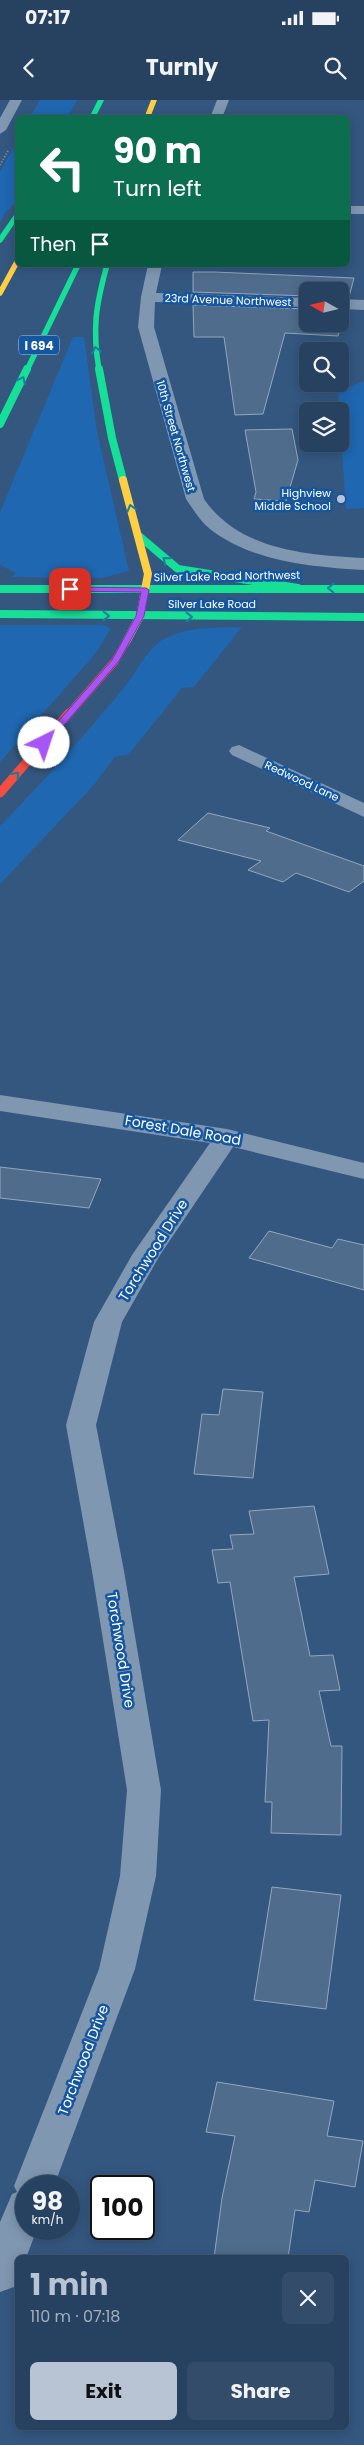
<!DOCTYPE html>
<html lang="en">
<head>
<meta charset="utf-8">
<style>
	:root { --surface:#274160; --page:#334c69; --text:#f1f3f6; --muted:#a4afbd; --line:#435a75; --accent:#b8c4d3 }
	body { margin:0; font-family:Poppins,sans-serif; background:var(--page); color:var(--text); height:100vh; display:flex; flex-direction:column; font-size:19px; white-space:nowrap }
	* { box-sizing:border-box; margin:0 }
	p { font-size:16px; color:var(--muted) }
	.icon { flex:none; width:28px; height:28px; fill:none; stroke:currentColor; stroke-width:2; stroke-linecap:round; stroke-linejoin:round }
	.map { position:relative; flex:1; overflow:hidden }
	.side { position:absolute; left:15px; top:2155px; width:334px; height:175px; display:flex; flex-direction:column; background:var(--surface); border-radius:8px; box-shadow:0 2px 12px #0003,0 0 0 1px var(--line) }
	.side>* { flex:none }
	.hud { position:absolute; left:15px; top:15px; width:335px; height:152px; border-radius:8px; box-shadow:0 2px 12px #0003,0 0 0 1px var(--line); background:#0b6e4f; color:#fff; overflow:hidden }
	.needle { width:32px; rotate:278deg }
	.controls { position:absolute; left:299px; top:182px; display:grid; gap:10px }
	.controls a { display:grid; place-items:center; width:50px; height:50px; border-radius:8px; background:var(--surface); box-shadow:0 2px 12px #0003,0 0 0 1px var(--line); font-size:25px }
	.speed { position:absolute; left:15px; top:2075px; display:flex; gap:10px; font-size:25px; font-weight:700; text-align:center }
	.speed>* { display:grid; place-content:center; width:65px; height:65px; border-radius:50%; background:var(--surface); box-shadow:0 2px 12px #0003,0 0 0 1px var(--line); line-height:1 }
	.speed small { font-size:12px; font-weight:400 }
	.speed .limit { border:2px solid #111; border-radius:8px; background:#fff; color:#111 }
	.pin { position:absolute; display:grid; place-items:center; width:42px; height:42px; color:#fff; margin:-21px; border-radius:10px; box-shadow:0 2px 8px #0006 }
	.me { position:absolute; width:55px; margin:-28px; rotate:41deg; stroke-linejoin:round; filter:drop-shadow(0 0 4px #0008) }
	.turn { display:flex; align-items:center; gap:18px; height:105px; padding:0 15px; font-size:22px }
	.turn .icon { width:65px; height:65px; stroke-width:2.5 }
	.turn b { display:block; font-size:35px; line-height:42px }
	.then { display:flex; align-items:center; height:48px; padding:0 15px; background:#0003; gap:10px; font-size:19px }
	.round { display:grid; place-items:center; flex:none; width:52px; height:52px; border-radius:8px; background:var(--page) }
	.headline { display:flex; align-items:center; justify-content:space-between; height:85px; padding:0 15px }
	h1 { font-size:30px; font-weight:700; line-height:38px; color:var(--accent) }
	.primary-button { display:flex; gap:10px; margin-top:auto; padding:10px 15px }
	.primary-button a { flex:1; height:58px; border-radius:8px; background:var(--accent); color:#111; font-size:20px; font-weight:700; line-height:58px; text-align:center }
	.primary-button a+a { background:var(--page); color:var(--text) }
	.status { display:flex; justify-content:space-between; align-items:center; height:35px; padding:0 25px; background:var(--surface); direction:ltr }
	.status svg { height:14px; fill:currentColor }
	header { display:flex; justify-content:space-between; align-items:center; height:65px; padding:0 15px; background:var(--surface); font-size:22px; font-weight:700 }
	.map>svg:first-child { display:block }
</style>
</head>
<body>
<div class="status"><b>07:17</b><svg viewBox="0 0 49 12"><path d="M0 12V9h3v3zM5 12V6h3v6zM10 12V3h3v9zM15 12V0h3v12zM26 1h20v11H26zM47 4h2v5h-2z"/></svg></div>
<header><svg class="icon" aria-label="back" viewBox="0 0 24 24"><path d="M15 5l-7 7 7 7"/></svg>Turnly<svg class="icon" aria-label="search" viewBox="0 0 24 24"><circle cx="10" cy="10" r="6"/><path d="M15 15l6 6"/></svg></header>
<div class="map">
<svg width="364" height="2345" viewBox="0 0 364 2345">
	<rect width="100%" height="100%" fill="#345780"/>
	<!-- green -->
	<g fill="#1f67b1">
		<polygon points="40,0 77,0 68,17 30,17"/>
		<polygon points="17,41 17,101 3,115 4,116 0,122 0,72"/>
		<polygon points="73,237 84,237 97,332 129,471 101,478 12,477 16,473 0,465 0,412"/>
		<polygon points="364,281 364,408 346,409 338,291"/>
		<polygon points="0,525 103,525 111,528 96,553 0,662"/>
		<path d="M242,527L194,587L182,588L129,654L115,657L92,687L0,784V726C43,682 84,636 123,589C136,574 146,549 164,539C187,526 217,528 242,527Z"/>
	</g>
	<!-- building -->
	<g fill="#4f6c8c" stroke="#93a7be">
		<polygon points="193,172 214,172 354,178 349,197 340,197 340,191 308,191 308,196 193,192"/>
		<polygon points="193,205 308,209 308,224 340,224 340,211 345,211 338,236 285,233 263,314 235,315 224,237 194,237"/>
		<polygon points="292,329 298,360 286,401 254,399 256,392 245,330"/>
		<polygon points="208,713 270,728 266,731 364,766 364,781 349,792 296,773 283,782 248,770 261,761 178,740"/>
		<polygon points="0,1067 101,1079 89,1108 0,1098"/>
		<polygon points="269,1131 332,1148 338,1139 364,1145 364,1190 249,1158"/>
		<polygon points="223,1289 263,1292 253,1378 194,1374 202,1314 219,1315"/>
		<polygon points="314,1406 329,1474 294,1477 310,1556 333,1555 340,1590 319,1591 331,1646 342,1646 341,1735 271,1733 272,1702 265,1702 269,1620 253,1621 230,1482 218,1483 212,1450 233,1449 230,1435 254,1434 249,1411"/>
		<polygon points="272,1787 341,1795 326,1909 254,1900"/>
		<polygon points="217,1982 334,2001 327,2036 363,2041 355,2087 315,2080 309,2112 295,2110 288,2158 214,2158 222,2098 235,2036 206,2032"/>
	</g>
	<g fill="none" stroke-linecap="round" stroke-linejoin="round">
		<!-- path -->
		<polyline stroke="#7f97b0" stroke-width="2" stroke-dasharray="1 2" stroke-linecap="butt" points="0,65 8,51"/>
		<!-- street -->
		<g fill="#7f97b0" fill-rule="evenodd">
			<polygon points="10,0 22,0 6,30 0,34 0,18"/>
			<polygon points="217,0 229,0 222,18 210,18"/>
			<rect x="348" y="106" width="16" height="8"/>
			<path d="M148,165H162L156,193L308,198V207L155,202L154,227L204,399C239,450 306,455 364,458V470C313,467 252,462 210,429C200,421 193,409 186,399L138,227L141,197Z"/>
			<polygon points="340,199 364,200 364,210 340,209"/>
			<polygon points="239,645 364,703 364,717 232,655 229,651 232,647"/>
			<polygon points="0,995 227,1029 364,1063 364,1079 233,1047 160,1155 122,1222 96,1325 124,1471 161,1690 156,1776 135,1869 54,2086 26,2086 26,2129 37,2129 26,2158 18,2158 18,2180 14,2187 0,2192 0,2122 12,2094 17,2092 14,2086 99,1869 120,1776 127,1690 92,1471 66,1325 94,1222 132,1155 210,1043 0,1011"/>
		</g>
		<!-- fast-far1 -->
		<g stroke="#16e098" stroke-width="5.5">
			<polyline points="92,18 101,0"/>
			<polyline points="0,140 18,114"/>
			<polyline points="27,270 78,165"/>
			<path d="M99,270C92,228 96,205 107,165"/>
		</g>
		<!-- fast -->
		<g stroke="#16e098" stroke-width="8">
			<polyline points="99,269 112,338 123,380"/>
			<polyline points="0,324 27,269"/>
			<polyline points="139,436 178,469 298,488"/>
			<polyline points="0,489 364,489"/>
			<polyline points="0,514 364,517"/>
		</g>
		<!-- slow-far1 -->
		<g stroke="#ffcf43" stroke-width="5.5">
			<polyline points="147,18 154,0"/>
			<polyline points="0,193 18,160"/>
		</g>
		<!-- slow -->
		<polyline stroke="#ffcf43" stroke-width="8" points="123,380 148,474 140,516 126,542"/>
		<!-- jam-far1 -->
		<polyline stroke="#f24e42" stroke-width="8" points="68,615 115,561 126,542"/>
		<!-- jam -->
		<polyline stroke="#f24e42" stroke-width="9" points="0,693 69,613"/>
	</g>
	<!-- one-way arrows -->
	<defs><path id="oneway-chevron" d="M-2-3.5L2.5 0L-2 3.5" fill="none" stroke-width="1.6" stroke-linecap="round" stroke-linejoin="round" transform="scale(1.25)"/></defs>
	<g stroke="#157f9d">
		<use href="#oneway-chevron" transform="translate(96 250) rotate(-101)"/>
		<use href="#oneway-chevron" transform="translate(22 280) rotate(-64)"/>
		<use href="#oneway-chevron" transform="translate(131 408) rotate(-105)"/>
		<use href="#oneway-chevron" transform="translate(166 460) rotate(-141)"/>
		<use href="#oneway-chevron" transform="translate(331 488) rotate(-179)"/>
		<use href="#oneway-chevron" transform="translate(106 516) rotate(1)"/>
		<use href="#oneway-chevron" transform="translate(189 517)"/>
		<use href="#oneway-chevron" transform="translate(16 675) rotate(-49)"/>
	</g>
	<!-- route -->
	<polygon fill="#a855f7" stroke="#6d37a1" points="70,487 146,488 149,490 144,516 119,561 47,645 41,645 41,641 112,560 136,516 141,492 67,491 66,489"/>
	<!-- markers -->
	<circle fill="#b8c4d3" stroke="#14569f" stroke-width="2" cx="341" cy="399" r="5"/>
	<g text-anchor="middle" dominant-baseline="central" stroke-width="5" stroke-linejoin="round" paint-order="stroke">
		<!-- far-street labels -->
		<g font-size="11" fill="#fff" stroke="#14569f">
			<text transform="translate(228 200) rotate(2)">23rd Avenue Northwest</text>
			<text transform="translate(176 336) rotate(74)">10th Street Northwest</text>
			<text transform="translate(227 476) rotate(-1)">Silver Lake Road Northwest</text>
			<text x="212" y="504">Silver Lake Road</text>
			<text transform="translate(302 681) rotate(25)">Redwood Lane</text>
		</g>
		<!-- far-poi labels -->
		<g font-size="11" fill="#fff" stroke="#14569f" text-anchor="end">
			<text x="331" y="393">Highview<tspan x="331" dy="13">Middle School</tspan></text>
		</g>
		<!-- shield labels -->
		<rect fill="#14569f" stroke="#b8cce2" stroke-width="1" x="19" y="235.5" width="40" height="19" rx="4"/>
		<g font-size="12" font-weight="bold" fill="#fff">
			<text x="39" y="245">I 694</text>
		</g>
		<!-- street labels -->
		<g font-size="14" fill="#fff" stroke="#14569f">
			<text transform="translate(183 1030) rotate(10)">Forest Dale Road</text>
			<text transform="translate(153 1150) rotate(-58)">Torchwood Drive</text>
			<text transform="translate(121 1550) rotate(81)">Torchwood Drive</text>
			<text transform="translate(83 1960) rotate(-69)">Torchwood Drive</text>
		</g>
	</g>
</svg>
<div class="controls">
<a><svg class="needle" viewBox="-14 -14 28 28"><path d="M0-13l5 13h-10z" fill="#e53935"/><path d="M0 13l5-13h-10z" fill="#a4afbd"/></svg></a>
<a><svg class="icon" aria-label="search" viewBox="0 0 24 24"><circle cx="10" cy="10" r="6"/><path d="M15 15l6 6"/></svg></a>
<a><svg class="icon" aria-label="layers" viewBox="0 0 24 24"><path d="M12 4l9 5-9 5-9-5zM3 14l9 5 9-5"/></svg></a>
</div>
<div class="speed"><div>98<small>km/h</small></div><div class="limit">100</div></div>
<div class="pin" style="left:70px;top:489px;background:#d93025"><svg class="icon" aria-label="arrive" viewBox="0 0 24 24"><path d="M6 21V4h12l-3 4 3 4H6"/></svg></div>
<svg class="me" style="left:44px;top:643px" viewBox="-20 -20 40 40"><circle r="19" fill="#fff"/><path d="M0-13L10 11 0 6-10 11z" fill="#a855f7"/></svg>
<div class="hud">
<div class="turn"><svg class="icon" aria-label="left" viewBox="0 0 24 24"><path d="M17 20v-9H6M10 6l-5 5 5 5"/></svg><div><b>90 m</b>Turn left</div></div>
<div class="then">Then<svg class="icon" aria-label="arrive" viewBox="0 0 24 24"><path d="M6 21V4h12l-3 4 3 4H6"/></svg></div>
</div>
<section class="side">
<div class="headline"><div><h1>1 min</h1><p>110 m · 07:18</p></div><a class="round"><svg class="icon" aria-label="close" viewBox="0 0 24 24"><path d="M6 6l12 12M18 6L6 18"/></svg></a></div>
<div class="primary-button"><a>Exit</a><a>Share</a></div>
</section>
</div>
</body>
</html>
